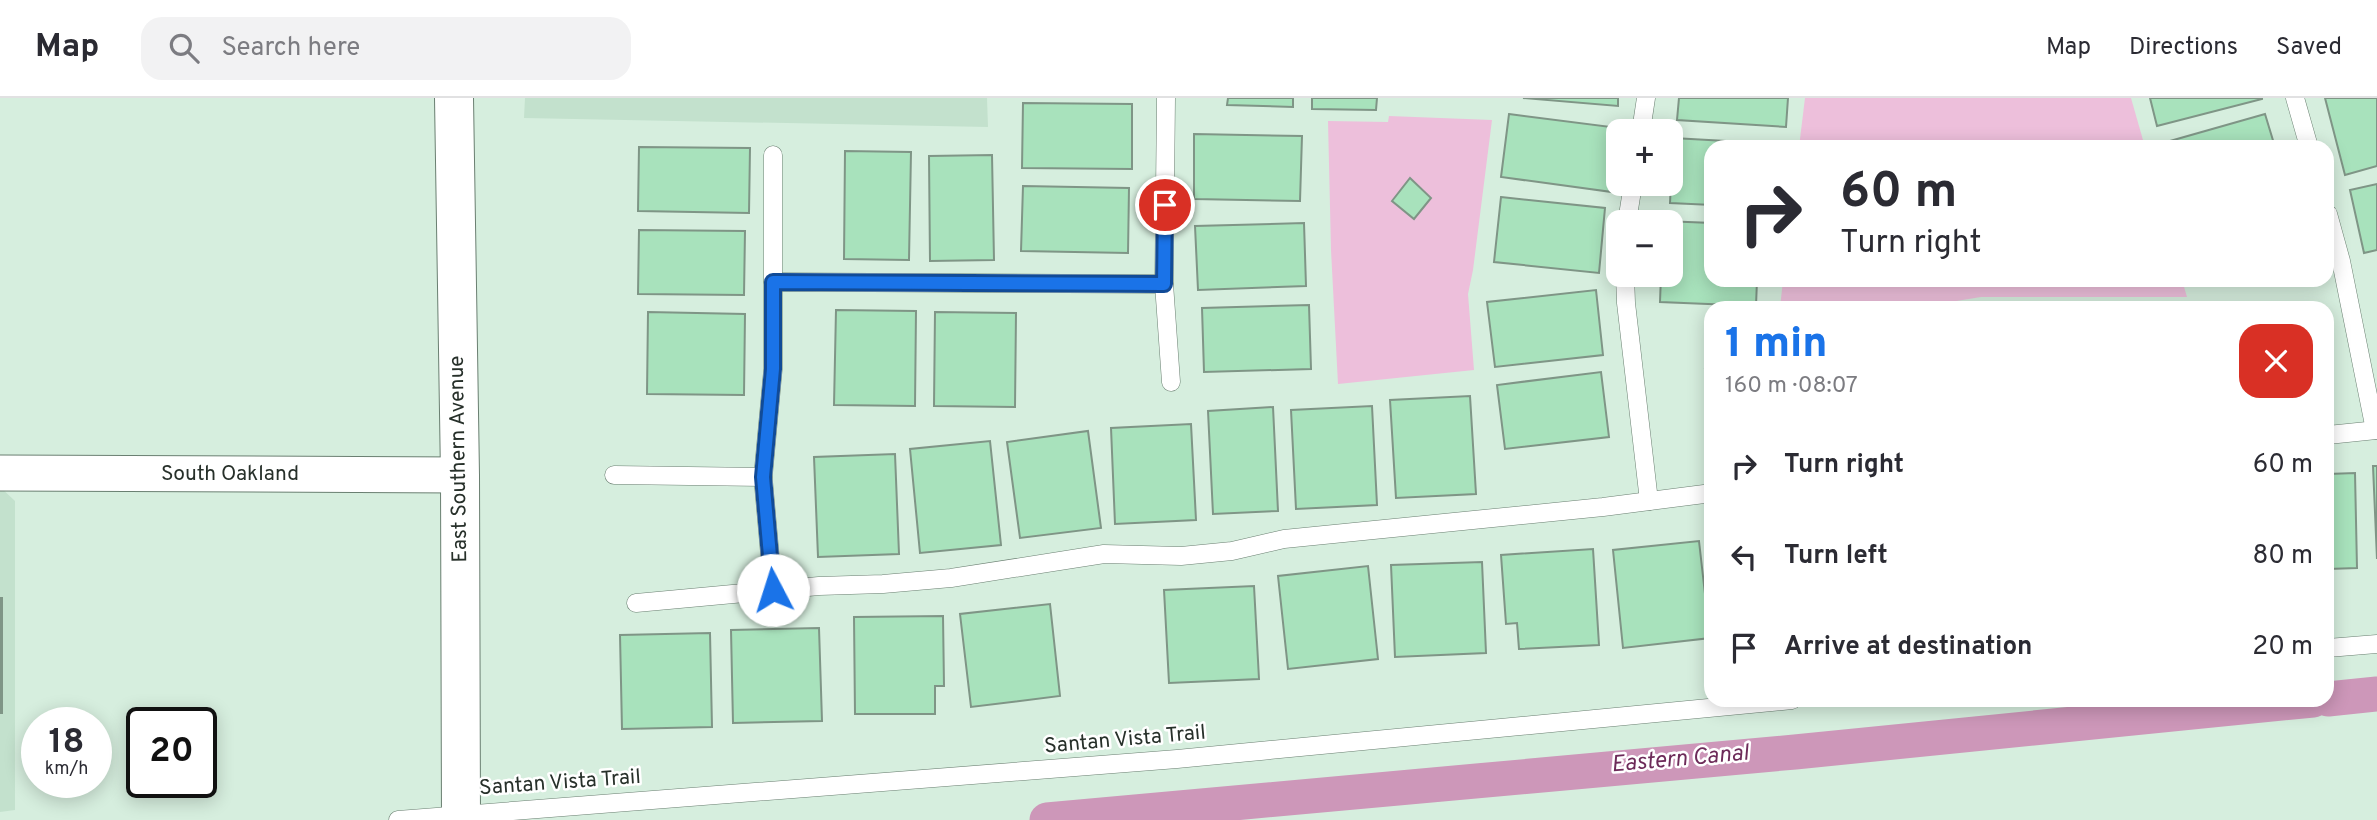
<!DOCTYPE html>
<html lang="en">
<head>
<meta charset="utf-8">
<style>
	:root { --surface:#fff; --page:#f2f2f3; --text:#2b2b33; --muted:#7c7c81; --line:#e1e1e2; --accent:#1a73e8 }
	body { margin:0; font-family:Overpass,sans-serif; background:var(--page); color:var(--text); height:100vh; display:flex; flex-direction:column; font-size:26px; white-space:nowrap }
	* { box-sizing:border-box; margin:0 }
	p { font-size:23px; color:var(--muted) }
	.icon { flex:none; width:38px; height:38px; fill:none; stroke:currentColor; stroke-width:2; stroke-linecap:round; stroke-linejoin:round }
	.map { position:relative; flex:1; overflow:hidden }
	.details { position:absolute; left:1704px; top:203px; width:630px; height:406px; display:flex; flex-direction:column; background:var(--surface); border-radius:21px; box-shadow:0 4px 18px #0003 }
	.details>* { flex:none }
	.guide { position:absolute; left:1704px; top:42px; width:630px; height:147px; border-radius:21px; box-shadow:0 4px 18px #0003; background:#fff; color:var(--text); overflow:hidden }
	.buttons { position:absolute; left:1606px; top:21px; display:grid; gap:14px }
	.buttons a { display:grid; place-items:center; width:77px; height:77px; border-radius:14px; background:var(--surface); box-shadow:0 4px 18px #0003; font-size:35px }
	.speed { position:absolute; left:21px; top:609px; display:flex; gap:14px; font-size:35px; font-weight:700; text-align:center }
	.speed>* { display:grid; place-content:center; width:91px; height:91px; border-radius:50%; background:var(--surface); box-shadow:0 4px 18px #0003; line-height:1 }
	.speed small { font-size:18px; font-weight:400 }
	.speed .limit { border:4px solid #111; border-radius:10px; background:#fff; color:#111 }
	.pin { position:absolute; display:grid; place-items:center; width:60px; height:60px; color:#fff; margin:-30px; border:4px solid #fff; border-radius:50%; box-shadow:0 2px 7px #0007 }
	.me { position:absolute; width:77px; margin:-38px; rotate:355deg; stroke-linejoin:round; filter:drop-shadow(0 0 5px #0008) }
	.turn { display:flex; align-items:center; gap:24px; height:147px; padding:0 21px; font-size:32px }
	.turn .icon { width:91px; height:91px; stroke-width:2.5 }
	.turn b { display:block; font-size:49px; line-height:60px }
	.round { display:grid; place-items:center; flex:none; width:74px; height:74px; border-radius:21px; background:var(--page) }
	.summary { display:flex; align-items:center; justify-content:space-between; height:119px; padding:0 21px }
	h1 { font-size:42px; font-weight:800; line-height:52px; color:var(--accent) }
	ul { padding:0; list-style:none }
	li { display:flex; align-items:center; gap:21px; height:91px; padding:0 21px }
	li div { flex:1 }
	li b { display:block; font-size:26px }
	li em { font-style:normal }
	header { display:flex; align-items:center; gap:42px; box-sizing:border-box; height:98px; padding:0 35px; background:var(--surface); border-bottom:2px solid var(--line) }
	header strong { font-size:33px }
	nav { display:flex; gap:38px; margin-inline-start:auto; font-size:24px }
	.search { width:490px; height:63px; background:var(--page); display:flex; align-items:center; gap:18px; box-sizing:border-box; padding:0 24px; border-radius:21px; color:var(--muted); font-size:26px }
	.map>svg:first-child { display:block }
</style>
</head>
<body>
<header>
<strong>Map</strong>
<div class="search"><svg class="icon" aria-label="search" viewBox="0 0 24 24"><circle cx="10" cy="10" r="6"/><path d="M15 15l6 6"/></svg>Search here</div>
<nav><a>Map</a><a>Directions</a><a>Saved</a></nav>
</header>
<div class="map">
<svg width="2377" height="722" viewBox="0 0 2377 722">
	<rect width="100%" height="100%" fill="#d6eede"/>
	<!-- built -->
	<g fill="#c3e1cd">
		<polygon points="525,0 987,0 988,29 524,20"/>
		<polygon points="0,389 15,403 15,712 0,714"/>
	</g>
	<!-- green -->
	<g fill="#edbfdb">
		<polygon points="1805,0 2131,0 2145,49 1799,49"/>
		<polygon points="1389,18 1492,22 1473,172 1468,196 1474,272 1338,286 1331,152 1328,23 1388,24"/>
		<polygon points="1783,182 2182,182 2187,199 1981,199 1913,210 1780,210"/>
	</g>
	<g fill="none" stroke-linecap="round" stroke-linejoin="round">
		<!-- canal -->
		<g stroke="#cd97b9" stroke-width="35">
			<polyline points="2328,601 2377,596"/>
			<polyline points="1047,722 1795,654 2313,602"/>
		</g>
	</g>
	<!-- building -->
	<g fill="#a8e2bc" stroke="#7f9586" stroke-width="2">
		<polygon points="1228,0 1293,0 1293,9 1227,7"/>
		<polygon points="1312,0 1377,0 1376,12 1312,11"/>
		<polygon points="1523,0 1618,0 1618,8"/>
		<polygon points="1679,0 1788,0 1786,29 1677,22"/>
		<polygon points="2150,0 2262,0 2262,1 2157,28"/>
		<polygon points="2325,0 2377,0 2377,68 2345,77"/>
		<polygon points="1023,5 1132,6 1132,71 1022,70"/>
		<polygon points="1509,16 1619,30 1612,94 1501,79"/>
		<polygon points="2265,16 2275,49 2164,49 2163,45"/>
		<polygon points="1194,36 1302,38 1300,103 1194,101"/>
		<polygon points="1673,40 1779,46 1779,49 1712,49 1712,107 1670,105"/>
		<polygon points="639,49 750,50 749,115 638,113"/>
		<polygon points="845,53 911,54 909,162 844,161"/>
		<polygon points="992,57 994,162 930,163 929,58"/>
		<polygon points="1410,80 1431,100 1414,121 1392,103"/>
		<polygon points="2377,86 2377,152 2364,155 2350,92"/>
		<polygon points="1023,88 1129,90 1128,155 1021,153"/>
		<polygon points="1501,99 1605,110 1599,175 1494,164"/>
		<polygon points="1663,123 1712,125 1712,182 1757,182 1756,208 1660,204 1661,177 1671,177 1671,124"/>
		<polygon points="1304,125 1306,188 1198,192 1195,128"/>
		<polygon points="639,132 745,133 744,197 638,196"/>
		<polygon points="1596,192 1603,257 1495,269 1487,204"/>
		<polygon points="1309,207 1311,271 1204,274 1202,210"/>
		<polygon points="836,212 916,213 915,308 834,307"/>
		<polygon points="648,214 745,216 744,297 647,296"/>
		<polygon points="935,214 1016,215 1015,309 934,308"/>
		<polygon points="1712,270 1712,315 1705,271"/>
		<polygon points="1601,274 1609,339 1505,351 1497,287"/>
		<polygon points="1470,298 1476,396 1396,400 1390,302"/>
		<polygon points="1372,308 1377,407 1296,411 1291,312"/>
		<polygon points="1273,309 1278,413 1213,416 1208,313"/>
		<polygon points="1191,326 1196,422 1115,426 1111,330"/>
		<polygon points="1088,333 1101,430 1020,440 1007,344"/>
		<polygon points="990,343 1001,447 920,455 910,351"/>
		<polygon points="895,356 899,456 818,459 814,359"/>
		<polygon points="2373,368 2377,368 2377,461"/>
		<polygon points="2355,375 2357,470 2328,471 2328,376"/>
		<polygon points="1699,443 1710,540 1623,550 1613,452"/>
		<polygon points="1593,451 1599,547 1519,551 1517,525 1506,526 1501,457"/>
		<polygon points="1482,464 1486,555 1395,559 1391,467"/>
		<polygon points="1368,468 1378,561 1288,571 1278,478"/>
		<polygon points="1254,488 1259,581 1169,585 1164,492"/>
		<rect x="0" y="500" width="2" height="115"/>
		<polygon points="1050,506 1060,598 971,609 960,516"/>
		<polygon points="943,518 944,588 935,588 935,616 855,616 854,519"/>
		<polygon points="819,530 822,623 733,625 731,532"/>
		<polygon points="710,535 712,629 622,631 620,537"/>
	</g>
	<g fill="none" stroke-linecap="round" stroke-linejoin="round">
		<!-- lane casing -->
		<g stroke="#6a7f71" stroke-width="19">
			<g id="lane">
				<polyline points="1166,0 1164,186 1171,284"/>
				<polyline points="2295,0 2309,49"/>
				<polyline points="1641,33 1646,0"/>
				<polyline points="773,57 773,271 763,379 773,492"/>
				<polyline points="2328,116 2341,163 2375,332"/>
				<polyline points="1627,124 1633,86"/>
				<polyline points="1625,177 1626,205 1649,403"/>
				<polyline points="773,184 1164,186"/>
				<polyline points="2328,337 2377,332"/>
				<polyline points="614,377 763,379"/>
				<polyline points="636,505 819,488 883,486 951,480 1104,456 1181,458 1232,453 1284,441 1603,409 1712,395"/>
				<polyline points="2328,550 2377,546"/>
				<polyline points="398,722 1177,661 1792,602"/>
			</g>
		</g>
		<!-- street casing -->
		<g stroke="#6a7f71" stroke-width="37">
			<polyline id="street" points="0,375 460,377"/>
		</g>
		<!-- secondary casing -->
		<g stroke="#6a7f71" stroke-width="40">
			<polyline id="secondary" points="454,0 460,377 461,722"/>
		</g>
		<!-- lane -->
		<use href="#lane" stroke="#fff" stroke-width="18"/>
		<!-- street -->
		<use href="#street" stroke="#fff" stroke-width="35"/>
		<!-- secondary -->
		<use href="#secondary" stroke="#fff" stroke-width="38"/>
	</g>
	<g fill="none" stroke-linecap="round" stroke-linejoin="round">
		<!-- route casing -->
		<g stroke="#114b97" stroke-width="18">
			<polyline id="route" points="773,492 763,379 773,271 773,184 1164,186 1165,107"/>
		</g>
		<!-- route -->
		<use href="#route" stroke="#1a73e8" stroke-width="12"/>
	</g>
	<g text-anchor="middle" dominant-baseline="central" stroke-width="5" stroke-linejoin="round" paint-order="stroke">
		<!-- street labels -->
		<g font-size="21" fill="#27302a" stroke="#fff">
			<text transform="translate(459 361) rotate(-91)">East Southern Avenue</text>
			<text x="230" y="376">South Oakland</text>
			<text transform="translate(1125 642) rotate(-5)">Santan Vista Trail</text>
			<text transform="translate(560 685) rotate(-4)">Santan Vista Trail</text>
		</g>
		<!-- water labels -->
		<g font-size="23" font-style="italic" fill="#6d2b59" stroke="#fff">
			<text transform="translate(1680 662) rotate(-5)">Eastern Canal</text>
		</g>
	</g>
</svg>
<div class="buttons">
<a>+</a>
<a>−</a>
</div>
<div class="speed"><div>18<small>km/h</small></div><div class="limit">20</div></div>
<div class="pin" style="left:1165px;top:107px;background:#d93025"><svg class="icon" aria-label="arrive" viewBox="0 0 24 24"><path d="M6 21V4h12l-3 4 3 4H6"/></svg></div>
<svg class="me" style="left:773px;top:492px" viewBox="-20 -20 40 40"><circle r="19" fill="#fff"/><path d="M0-13L10 11 0 6-10 11z" fill="#1a73e8"/></svg>
<div class="guide">
<div class="turn"><svg class="icon" aria-label="right" viewBox="0 0 24 24"><path d="M7 20v-9h11M14 6l5 5-5 5"/></svg><div><b>60 m</b>Turn right</div></div>
</div>
<section class="details">
<div class="summary"><div><h1>1 min</h1><p>160 m · 08:07</p></div><a class="round" style="background:#d93025;color:#fff"><svg class="icon" aria-label="close" viewBox="0 0 24 24"><path d="M6 6l12 12M18 6L6 18"/></svg></a></div>
<ul>
<li><svg class="icon" aria-label="right" viewBox="0 0 24 24"><path d="M7 20v-9h11M14 6l5 5-5 5"/></svg><div><b>Turn right</b></div><em>60 m</em></li>
<li><svg class="icon" aria-label="left" viewBox="0 0 24 24"><path d="M17 20v-9H6M10 6l-5 5 5 5"/></svg><div><b>Turn left</b></div><em>80 m</em></li>
<li><svg class="icon" aria-label="arrive" viewBox="0 0 24 24"><path d="M6 21V4h12l-3 4 3 4H6"/></svg><div><b>Arrive at destination</b></div><em>20 m</em></li>
</ul>
</section>
</div>
</body>
</html>
